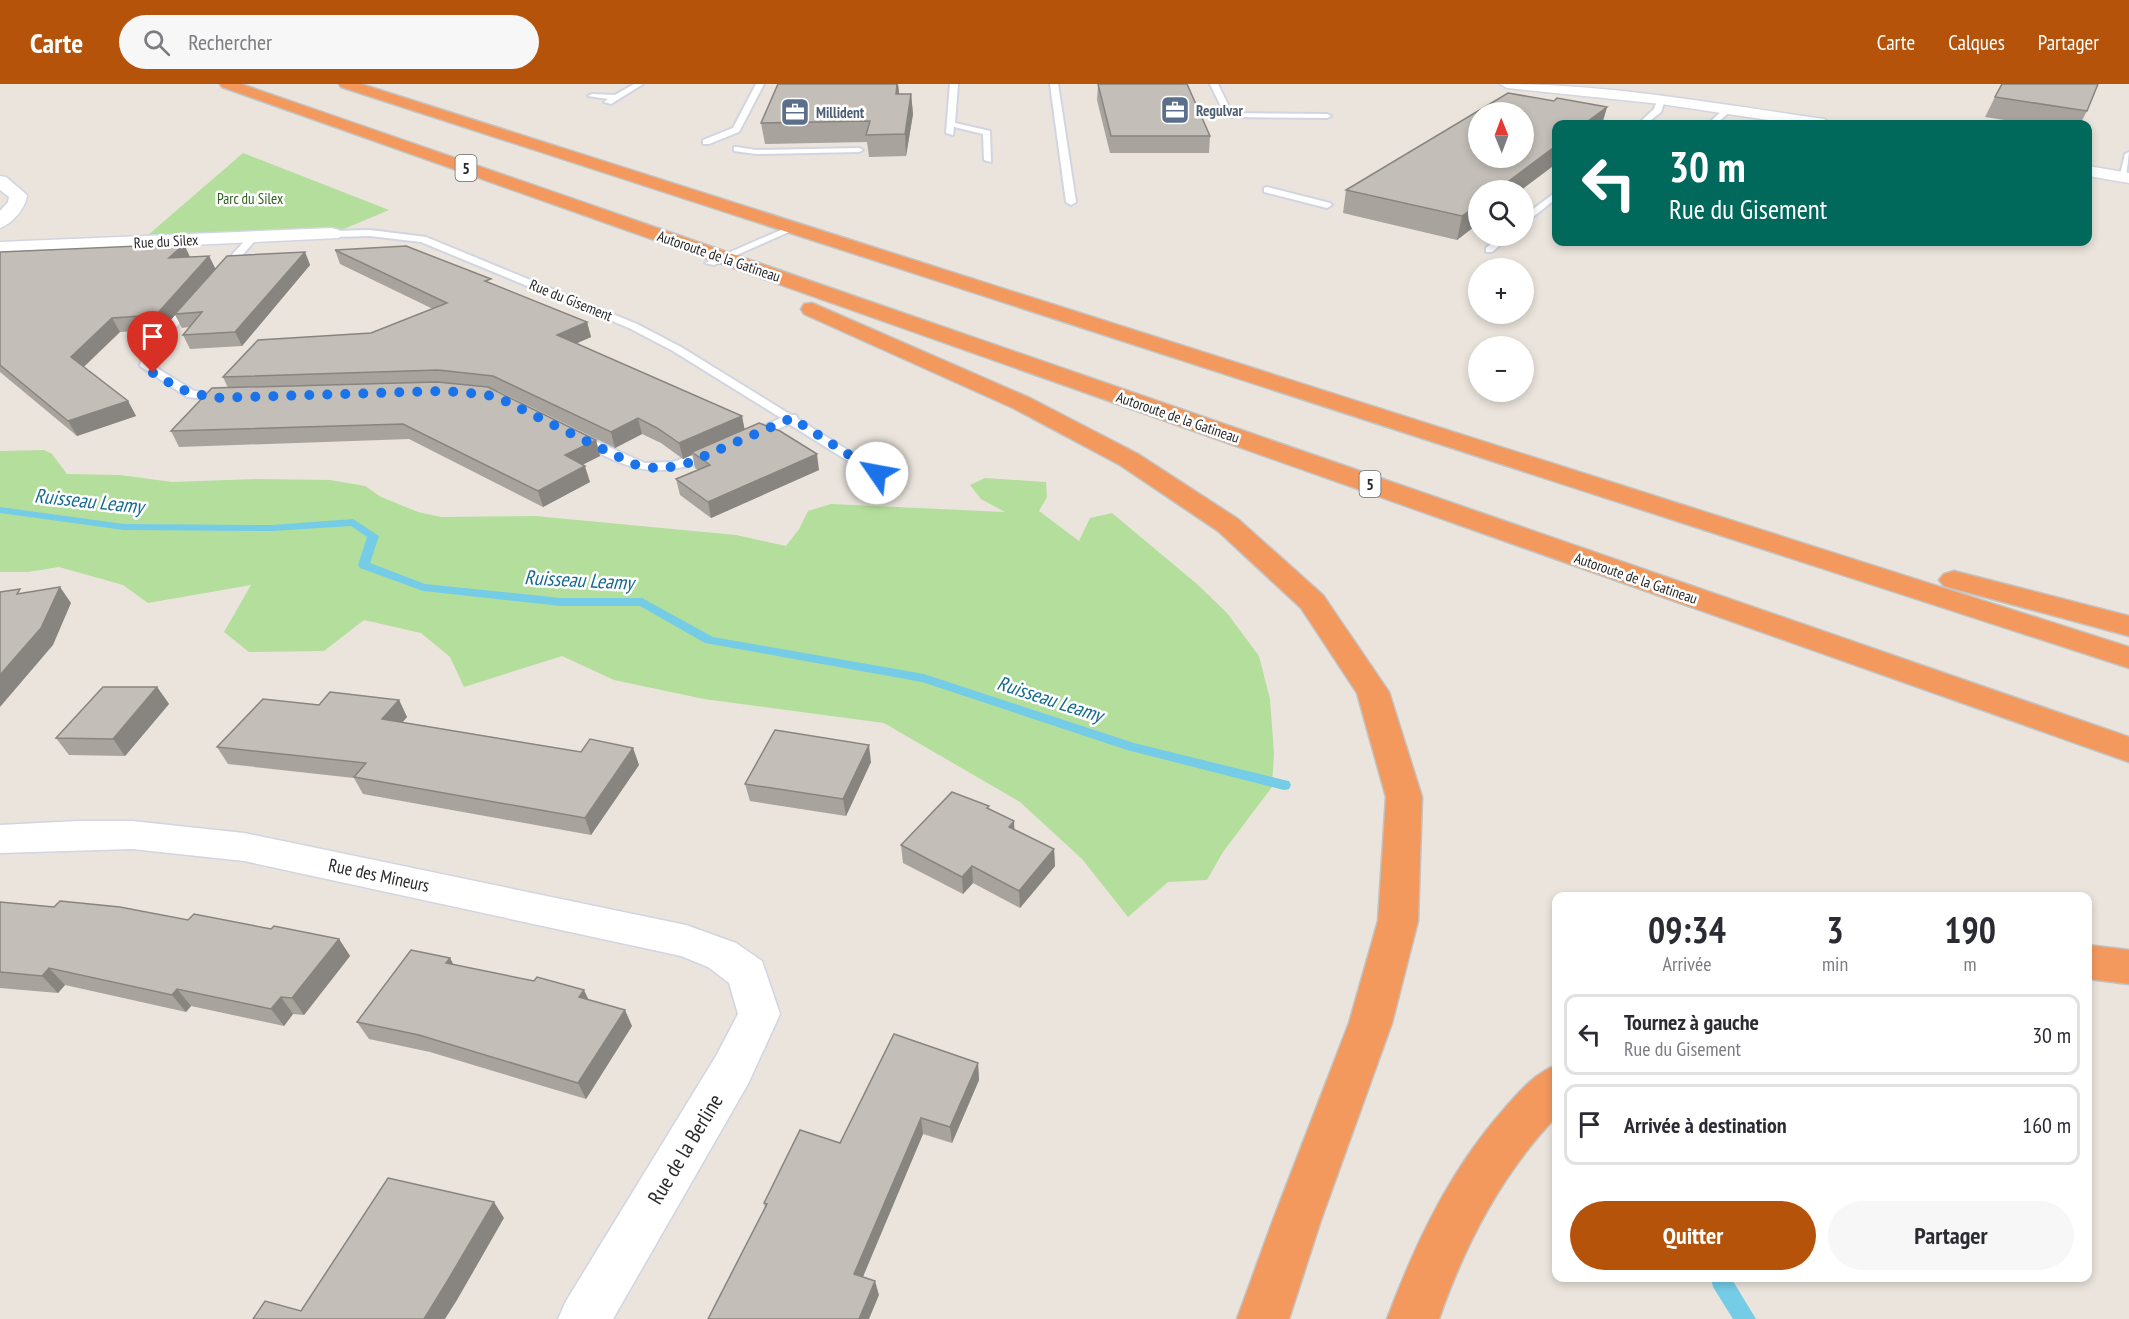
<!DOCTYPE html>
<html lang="fr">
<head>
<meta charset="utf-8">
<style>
	:root { --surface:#fff; --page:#f7f7f7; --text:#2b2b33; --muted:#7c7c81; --line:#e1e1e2; --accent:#b45309 }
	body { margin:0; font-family:"PT Sans Narrow",sans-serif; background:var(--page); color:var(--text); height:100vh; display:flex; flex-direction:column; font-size:22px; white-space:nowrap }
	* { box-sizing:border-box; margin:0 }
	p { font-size:20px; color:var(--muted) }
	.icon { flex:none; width:33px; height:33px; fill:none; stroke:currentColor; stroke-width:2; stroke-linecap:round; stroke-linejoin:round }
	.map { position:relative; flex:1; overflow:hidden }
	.sheet { position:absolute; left:1552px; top:808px; width:540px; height:390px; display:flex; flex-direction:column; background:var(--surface); border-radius:12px; box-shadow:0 3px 9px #0003 }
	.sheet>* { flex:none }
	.banner { position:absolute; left:1552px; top:36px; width:540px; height:126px; border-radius:12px; box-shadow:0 3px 9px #0003; background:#00695c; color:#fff; overflow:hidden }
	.needle { width:39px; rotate:359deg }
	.controls { position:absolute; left:1468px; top:18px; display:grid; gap:12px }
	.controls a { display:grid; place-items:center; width:66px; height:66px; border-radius:50%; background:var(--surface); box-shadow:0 3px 9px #0003; font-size:30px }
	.pin { position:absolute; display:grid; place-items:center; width:51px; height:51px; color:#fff; margin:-62px -26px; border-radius:50% 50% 50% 0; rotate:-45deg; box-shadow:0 0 6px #0007 }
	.pin .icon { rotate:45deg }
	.me { position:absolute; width:66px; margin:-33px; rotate:303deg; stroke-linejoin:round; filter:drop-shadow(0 0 4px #0008) }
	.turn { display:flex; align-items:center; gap:21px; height:126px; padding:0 18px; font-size:27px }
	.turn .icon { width:78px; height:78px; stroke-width:2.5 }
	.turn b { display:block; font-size:42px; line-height:51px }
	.eta { display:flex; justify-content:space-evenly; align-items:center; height:102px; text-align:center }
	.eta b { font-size:36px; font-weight:600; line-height:42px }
	.action { display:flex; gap:12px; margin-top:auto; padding:12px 18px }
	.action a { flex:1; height:69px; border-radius:36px; background:var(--accent); color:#fff; font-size:24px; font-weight:600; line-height:69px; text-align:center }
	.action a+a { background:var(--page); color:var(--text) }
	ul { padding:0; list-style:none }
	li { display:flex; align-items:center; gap:18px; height:81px; margin:0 12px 9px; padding:0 6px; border:3px solid var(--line); border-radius:12px }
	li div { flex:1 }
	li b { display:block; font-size:22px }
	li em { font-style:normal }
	header { display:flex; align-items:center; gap:36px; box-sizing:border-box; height:84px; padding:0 30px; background:var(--accent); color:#fff }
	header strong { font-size:28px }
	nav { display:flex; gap:33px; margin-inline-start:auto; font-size:21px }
	.search { width:420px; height:54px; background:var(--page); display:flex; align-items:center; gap:15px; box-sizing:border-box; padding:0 21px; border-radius:33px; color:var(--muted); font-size:22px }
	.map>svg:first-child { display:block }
</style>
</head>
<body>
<header>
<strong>Carte</strong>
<div class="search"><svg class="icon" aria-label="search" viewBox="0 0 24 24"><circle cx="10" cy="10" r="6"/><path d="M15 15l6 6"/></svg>Rechercher</div>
<nav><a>Carte</a><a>Calques</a><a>Partager</a></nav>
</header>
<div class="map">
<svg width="2129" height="1235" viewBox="0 0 2129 1235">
	<rect width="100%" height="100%" fill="#eae4dc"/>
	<!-- green -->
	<g fill="#b4de9c">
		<polygon points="243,69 389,126 332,150 140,158"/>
		<polygon points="44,366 52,370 67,390 120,391 172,398 256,395 330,396 365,402 381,413 418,428 441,433 535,432 736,451 786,462 799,445 808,427 831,420 1005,428 981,415 970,401 985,394 1046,398 1047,413 1039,427 1079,457 1090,434 1112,429 1197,500 1227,529 1259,572 1270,615 1274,669 1272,703 1223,768 1207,796 1168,798 1128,833 1082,775 1020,718 884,639 704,615 614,596 562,572 464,603 450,573 421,549 364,536 324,567 249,568 224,548 251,501 148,519 123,501 59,483 28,488 0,488 0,367"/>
	</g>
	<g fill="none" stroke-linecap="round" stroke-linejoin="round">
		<!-- stream -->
		<g fill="#75cce6" fill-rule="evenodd">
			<polygon points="0,423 124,440 272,441 353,435 379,452 370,479 425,500 561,514 642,514 713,553 924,590 1134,659 1284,696 1289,697 1291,701 1289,705 1284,706 1127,666 922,598 705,559 640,522 561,522 423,507 360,484 358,481 367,453 351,442 272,447 124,446 0,429"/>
			<polygon points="1711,1194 1731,1194 1756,1235 1733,1235 1713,1203"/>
		</g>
		<!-- service casing -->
		<g stroke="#d1d5e1" stroke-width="4">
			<g id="service">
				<polygon points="634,0 643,0 611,20 604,18 608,15 588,12 592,10 615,11"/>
				<polygon points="756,0 764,0 739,48 709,60 703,60 703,56 733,44"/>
				<polygon points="950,0 958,0 955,39 990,47 991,78 984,76 983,50 954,43 953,51 946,49"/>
				<polygon points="1050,0 1058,0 1076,118 1071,121 1066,118"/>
				<polygon points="1210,0 1218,0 1232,29 1327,30 1331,32 1327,34 1226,33"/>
				<polygon points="1658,14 1665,16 1661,28 1646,40 1638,40 1654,25"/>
				<polygon points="1726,23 1733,25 1716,40 1708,40"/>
				<polygon points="737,63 756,66 859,64 863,66 859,68 756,70 734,67 734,63"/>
				<polygon points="2129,68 2126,93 2119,95 2125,70"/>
				<polygon points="1267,103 1330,119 1332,121 1327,124 1264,108 1264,104"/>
				<polygon points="1557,107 1557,114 1524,140 1524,132"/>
				<polygon points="790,142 798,144 714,181 705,179"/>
				<polygon points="370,146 426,153 637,240 681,263 791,331 796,331 798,335 884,389 882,392 872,392 789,340 755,355 747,355 745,352 747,349 781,334 673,267 629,244 421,158 370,152 332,153 327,150 332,147"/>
				<polygon points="251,150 259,152 226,190 218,190 218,186"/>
				<polygon points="1501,152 1511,152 1492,168 1486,168 1486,164"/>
				<path d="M192,217L197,220L161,260L152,281L194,307L228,311V317L187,313L140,282C145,256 170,236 188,218Z"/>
				<path d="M579,350L645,379L673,378L714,364L720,368C714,375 700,378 691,381C641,395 618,378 575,357L573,354Z"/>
			</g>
		</g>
		<!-- minor casing -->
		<g stroke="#d1d5e1" stroke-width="3">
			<g id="minor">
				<path d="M1500,0C1609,0 1717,20 1824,35L1832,40H1796L1661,20L1507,4Z"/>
				<polygon points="2088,82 2129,89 2129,99 2088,92"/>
				<path d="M0,92L6,93L27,111C26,124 12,140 0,144V127L8,118L9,113L0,106Z"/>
				<polygon points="332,144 339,146 341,150 339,154 0,170 0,158"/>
				<polygon points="78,737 132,737 244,749 686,841 736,859 762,877 780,930 748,1000 613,1235 558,1235 566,1217 716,972 738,930 729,899 708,883 681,872 244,777 132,765 0,769 0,741"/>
			</g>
		</g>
		<!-- motorway casing -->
		<g stroke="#c3c3c3" stroke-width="3">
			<g id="motorway">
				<polygon points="220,0 241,0 2129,653 2129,678 222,3"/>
				<polygon points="339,0 361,0 2129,563 2129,584 341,3"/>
				<polygon points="812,219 1030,314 1138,370 1238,435 1323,511 1389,608 1422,713 1418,837 1392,939 1321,1136 1289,1235 1237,1235 1273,1136 1349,939 1378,837 1386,713 1357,609 1301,524 1218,447 1120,381 1013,324 804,230 801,225 804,220"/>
				<polygon points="1954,487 2129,532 2129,552 1944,502 1939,496 1944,490"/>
				<polygon points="2088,861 2129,866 2129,900 2088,895"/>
				<path d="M1557,981V1032C1502,1089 1465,1160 1439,1235H1387C1416,1158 1450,1086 1505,1024C1520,1007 1535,989 1557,981Z"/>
			</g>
		</g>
		<!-- service -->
		<use href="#service" fill="#fff" fill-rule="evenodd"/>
		<!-- minor -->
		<use href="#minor" fill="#fff" fill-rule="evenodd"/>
		<!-- motorway -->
		<use href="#motorway" fill="#f3995e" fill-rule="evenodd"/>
	</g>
	<!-- wall -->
	<g fill="#a8a39d">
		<polygon points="778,0 898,0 899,10 911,10 913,30 906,72 869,73 867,58 765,60 761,39"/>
		<polygon points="1098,0 1210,52 1209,69 1110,69 1097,16"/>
		<polygon points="1995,13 2087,27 2080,40 2031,40 1985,33"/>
		<polygon points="1554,17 1607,23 1602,40 1557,40 1557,79 1521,106 1479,106 1479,139 1457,156 1343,129 1346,106"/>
		<polygon points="335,166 492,200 587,238 591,253 575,260 742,332 744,345 819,386 711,434 680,411 676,395 698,386 695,384 692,370 683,375 661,359 642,350 615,364 498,307 495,307 596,356 600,372 582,381 590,398 543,423 409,355 179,363 171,347 228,304 223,293 371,249 433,225 340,180"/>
		<polygon points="0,168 190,173 209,172 215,184 305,168 310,181 242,262 190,265 183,251 189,243 182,244 175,231 163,245 120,248 84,283 128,317 136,332 77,352 0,288"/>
		<polygon points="157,603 169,620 125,672 69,671 56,654"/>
		<polygon points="399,616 407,633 402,638 581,668 633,664 639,681 591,751 363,710 354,694 228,680 217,663 319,621"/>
		<polygon points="871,678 846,732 750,717 745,700"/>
		<polygon points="989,725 1014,737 1014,745 1054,765 1055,782 1020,824 973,799 963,810 903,779 901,761"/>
		<polygon points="0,818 271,845 339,855 350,872 304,931 293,930 284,942 191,922 186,928 65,901 58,909 0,904"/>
		<polygon points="450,874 453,880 589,916 632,942 586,1015 430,968 369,955 357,938"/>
		<polygon points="978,979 979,996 952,1059 923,1050 863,1193 879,1211 765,1124 764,1119 840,1059"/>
	</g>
	<!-- shaded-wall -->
	<g fill="#888580">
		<polygon points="897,0 898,0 900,18 896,10"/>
		<polygon points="911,10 913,30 906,72 905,50"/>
		<polygon points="1607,23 1602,40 1584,40"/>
		<polygon points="1557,61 1557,79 1521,106 1497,106"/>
		<polygon points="1479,120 1479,139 1457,156 1462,132"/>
		<polygon points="184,160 190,173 169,174"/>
		<polygon points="305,168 310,181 242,262 235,248"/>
		<polygon points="209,172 216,186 175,230 175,231 163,245 156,231"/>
		<polygon points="112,234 120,248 79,287 71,273"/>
		<polygon points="587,238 591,253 561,266 557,251"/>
		<polygon points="128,317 136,332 77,352 68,337"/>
		<polygon points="742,332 745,347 692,368 692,371 683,375 679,359"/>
		<polygon points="638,334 642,350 615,364 611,348"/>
		<polygon points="596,356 600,372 570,387 565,371"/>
		<polygon points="817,370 819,386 711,434 708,418"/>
		<polygon points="585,382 590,398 543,423 538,407"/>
		<polygon points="60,503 71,519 53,561 0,623 0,591"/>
		<polygon points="157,603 169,620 125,672 113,655"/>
		<polygon points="399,616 407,633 391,652 382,635"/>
		<polygon points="869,661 871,678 846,732 843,715"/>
		<polygon points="633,664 639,681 591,751 585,734"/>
		<polygon points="1014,737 1015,754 1009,743"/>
		<polygon points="1054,765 1055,782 1020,824 1019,807"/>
		<polygon points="972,782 973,799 963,810 962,793"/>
		<polygon points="339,855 350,872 304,931 292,914"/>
		<polygon points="450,874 459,891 446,879"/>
		<polygon points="49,884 65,901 58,909 42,892"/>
		<polygon points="177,905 191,922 186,928 172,911"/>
		<polygon points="584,906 592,923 579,913"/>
		<polygon points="281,913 293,930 284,942 271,925"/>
		<polygon points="625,926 632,942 586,1015 578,999"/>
		<polygon points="978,979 979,996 952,1059 950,1043"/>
		<polygon points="921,1034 923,1050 858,1204 854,1190"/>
		<polygon points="494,1118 504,1134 457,1216 445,1235 424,1235"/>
		<polygon points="875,1197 879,1211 869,1235 859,1235"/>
	</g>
	<!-- building -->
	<g fill="#c3beb7" stroke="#888580" stroke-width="1.5" fill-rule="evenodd">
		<polygon points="778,0 897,0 896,10 911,10 905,50 866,51 870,37 761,39"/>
		<polygon points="1098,0 1187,0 1210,52 1111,52"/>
		<polygon points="2002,0 2098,0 2087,27 1995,13"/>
		<path d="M1508,9L1554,17L1557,14L1607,23L1584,40H1557V61L1497,106H1479V120L1462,132L1346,106ZM1479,28H1524V74H1479Z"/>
		<polygon points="1694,38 1709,40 1691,40"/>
		<polygon points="184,160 169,174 209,172 156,231 112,234 71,273 128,317 68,337 0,281 0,168"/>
		<polygon points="406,162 491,195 485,197 587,238 557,251 742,332 679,359 657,344 638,334 611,348 493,292 438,286 223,293 258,256 371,249 447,219 335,166"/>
		<polygon points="305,168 235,248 183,251 202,228 175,230 227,172"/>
		<polygon points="437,298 488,303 596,356 565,371 585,382 538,407 403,340 171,347 212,304"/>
		<polygon points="759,339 780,347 817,370 708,418 676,395 710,381 692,368"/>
		<polygon points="60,503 41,544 0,591 0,508 20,505 17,510"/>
		<polygon points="103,603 157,603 113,655 56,654"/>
		<polygon points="330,608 399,616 382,635 581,668 590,655 633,664 585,734 354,693 366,679 217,663 263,615 319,621"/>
		<polygon points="775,646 869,661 843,715 745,700"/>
		<polygon points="952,708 989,722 987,724 1014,737 1009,743 1054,765 1019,807 972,782 962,793 901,761"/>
		<polygon points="60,817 120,823 188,836 194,830 271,845 274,842 339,855 292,914 281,913 271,925 177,905 172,911 49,884 42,892 0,888 0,818 54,823"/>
		<polygon points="411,866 450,874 446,879 534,897 537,893 584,906 579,913 625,926 578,999 419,951 357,938"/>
		<polygon points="894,950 978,979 950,1043 921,1034 854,1190 875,1197 859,1235 708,1235 767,1120 764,1119 800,1046 840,1059"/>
		<polygon points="388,1094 494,1118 445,1201 424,1235 253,1235 265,1217 301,1227"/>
	</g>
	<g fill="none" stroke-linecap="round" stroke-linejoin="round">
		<!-- route -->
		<polyline stroke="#1a73e8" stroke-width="10" stroke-dasharray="0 18" points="153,289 180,305 212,314 443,307 481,310 497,313 633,380 660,385 686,380 792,334 877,389"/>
	</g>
	<!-- icons -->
	<defs>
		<g id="office-square" transform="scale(1.5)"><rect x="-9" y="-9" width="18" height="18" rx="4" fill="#5c6f8a" stroke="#fff"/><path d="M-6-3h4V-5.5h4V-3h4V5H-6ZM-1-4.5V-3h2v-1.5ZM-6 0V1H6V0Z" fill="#fff"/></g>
	</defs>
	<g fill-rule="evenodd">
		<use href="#office-square" x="1175" y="26"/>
		<use href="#office-square" x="795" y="28"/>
	</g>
	<g text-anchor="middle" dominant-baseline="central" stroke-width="5" stroke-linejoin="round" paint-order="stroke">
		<!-- far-service labels -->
		<g font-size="15" font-weight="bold" fill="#4e5e75" stroke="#fff" text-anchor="start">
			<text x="1196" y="26">Regulvar</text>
			<text x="816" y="28">Millident</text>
		</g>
		<!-- far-park labels -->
		<g font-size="15" fill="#2e611e" stroke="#fff">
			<text x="250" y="114">Parc du Silex</text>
		</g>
		<!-- far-street labels -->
		<g font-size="15" fill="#292929" stroke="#fff">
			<text transform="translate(166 157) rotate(-3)">Rue du Silex</text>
			<text transform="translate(719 172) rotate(19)">Autoroute de la Gatineau</text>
			<text transform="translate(571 216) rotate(22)">Rue du Gisement</text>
			<text transform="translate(1178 333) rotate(19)">Autoroute de la Gatineau</text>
			<text transform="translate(1636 494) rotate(19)">Autoroute de la Gatineau</text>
		</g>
		<!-- shield labels -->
		<g fill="#fff" stroke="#696969" stroke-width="1.5">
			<rect x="455.5" y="71" width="21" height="26" rx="4.5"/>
			<rect x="1359.5" y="387" width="21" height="26" rx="4.5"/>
		</g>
		<g font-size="16" font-weight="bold" fill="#292929">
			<text x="466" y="84">5</text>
			<text x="1370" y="400">5</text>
		</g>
		<!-- street labels -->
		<g font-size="18" fill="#292929" stroke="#fff">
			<text transform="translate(379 791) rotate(12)">Rue des Mineurs</text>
		</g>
		<!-- water labels -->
		<g font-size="20" font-style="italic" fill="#166a90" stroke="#fff">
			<text transform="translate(89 417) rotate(6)">Ruisseau Leamy</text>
			<text transform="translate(579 496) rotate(3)">Ruisseau Leamy</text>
			<text transform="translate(1050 615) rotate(18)">Ruisseau Leamy</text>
		</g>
		<!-- near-street labels -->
		<g font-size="21" fill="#292929" stroke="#fff">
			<text transform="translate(685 1065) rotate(-59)">Rue de la Berline</text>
		</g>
	</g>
</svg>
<div class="controls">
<a><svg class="needle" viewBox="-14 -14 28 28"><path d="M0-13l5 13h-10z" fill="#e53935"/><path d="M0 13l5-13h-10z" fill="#7c7c81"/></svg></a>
<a><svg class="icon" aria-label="search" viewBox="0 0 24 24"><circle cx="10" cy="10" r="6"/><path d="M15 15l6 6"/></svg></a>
<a>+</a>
<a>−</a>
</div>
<div class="pin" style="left:153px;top:289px;background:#d93025"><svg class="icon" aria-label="arrive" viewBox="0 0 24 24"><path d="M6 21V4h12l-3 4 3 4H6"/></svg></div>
<svg class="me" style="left:877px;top:389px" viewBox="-20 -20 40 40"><circle r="19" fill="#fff"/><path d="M0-13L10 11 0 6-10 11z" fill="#1a73e8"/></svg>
<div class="banner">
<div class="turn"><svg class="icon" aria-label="left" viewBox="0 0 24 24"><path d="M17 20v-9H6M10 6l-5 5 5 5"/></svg><div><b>30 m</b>Rue du Gisement</div></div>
</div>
<section class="sheet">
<div class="eta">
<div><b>09:34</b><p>Arrivée</p></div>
<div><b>3</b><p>min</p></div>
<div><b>190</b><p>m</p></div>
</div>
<ul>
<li><svg class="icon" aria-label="left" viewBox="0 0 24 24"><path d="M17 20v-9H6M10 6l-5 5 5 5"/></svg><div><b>Tournez à gauche</b><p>Rue du Gisement</p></div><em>30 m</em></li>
<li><svg class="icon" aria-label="arrive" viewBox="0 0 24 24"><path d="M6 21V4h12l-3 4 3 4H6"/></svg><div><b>Arrivée à destination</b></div><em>160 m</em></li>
</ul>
<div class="action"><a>Quitter</a><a>Partager</a></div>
</section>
</div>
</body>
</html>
